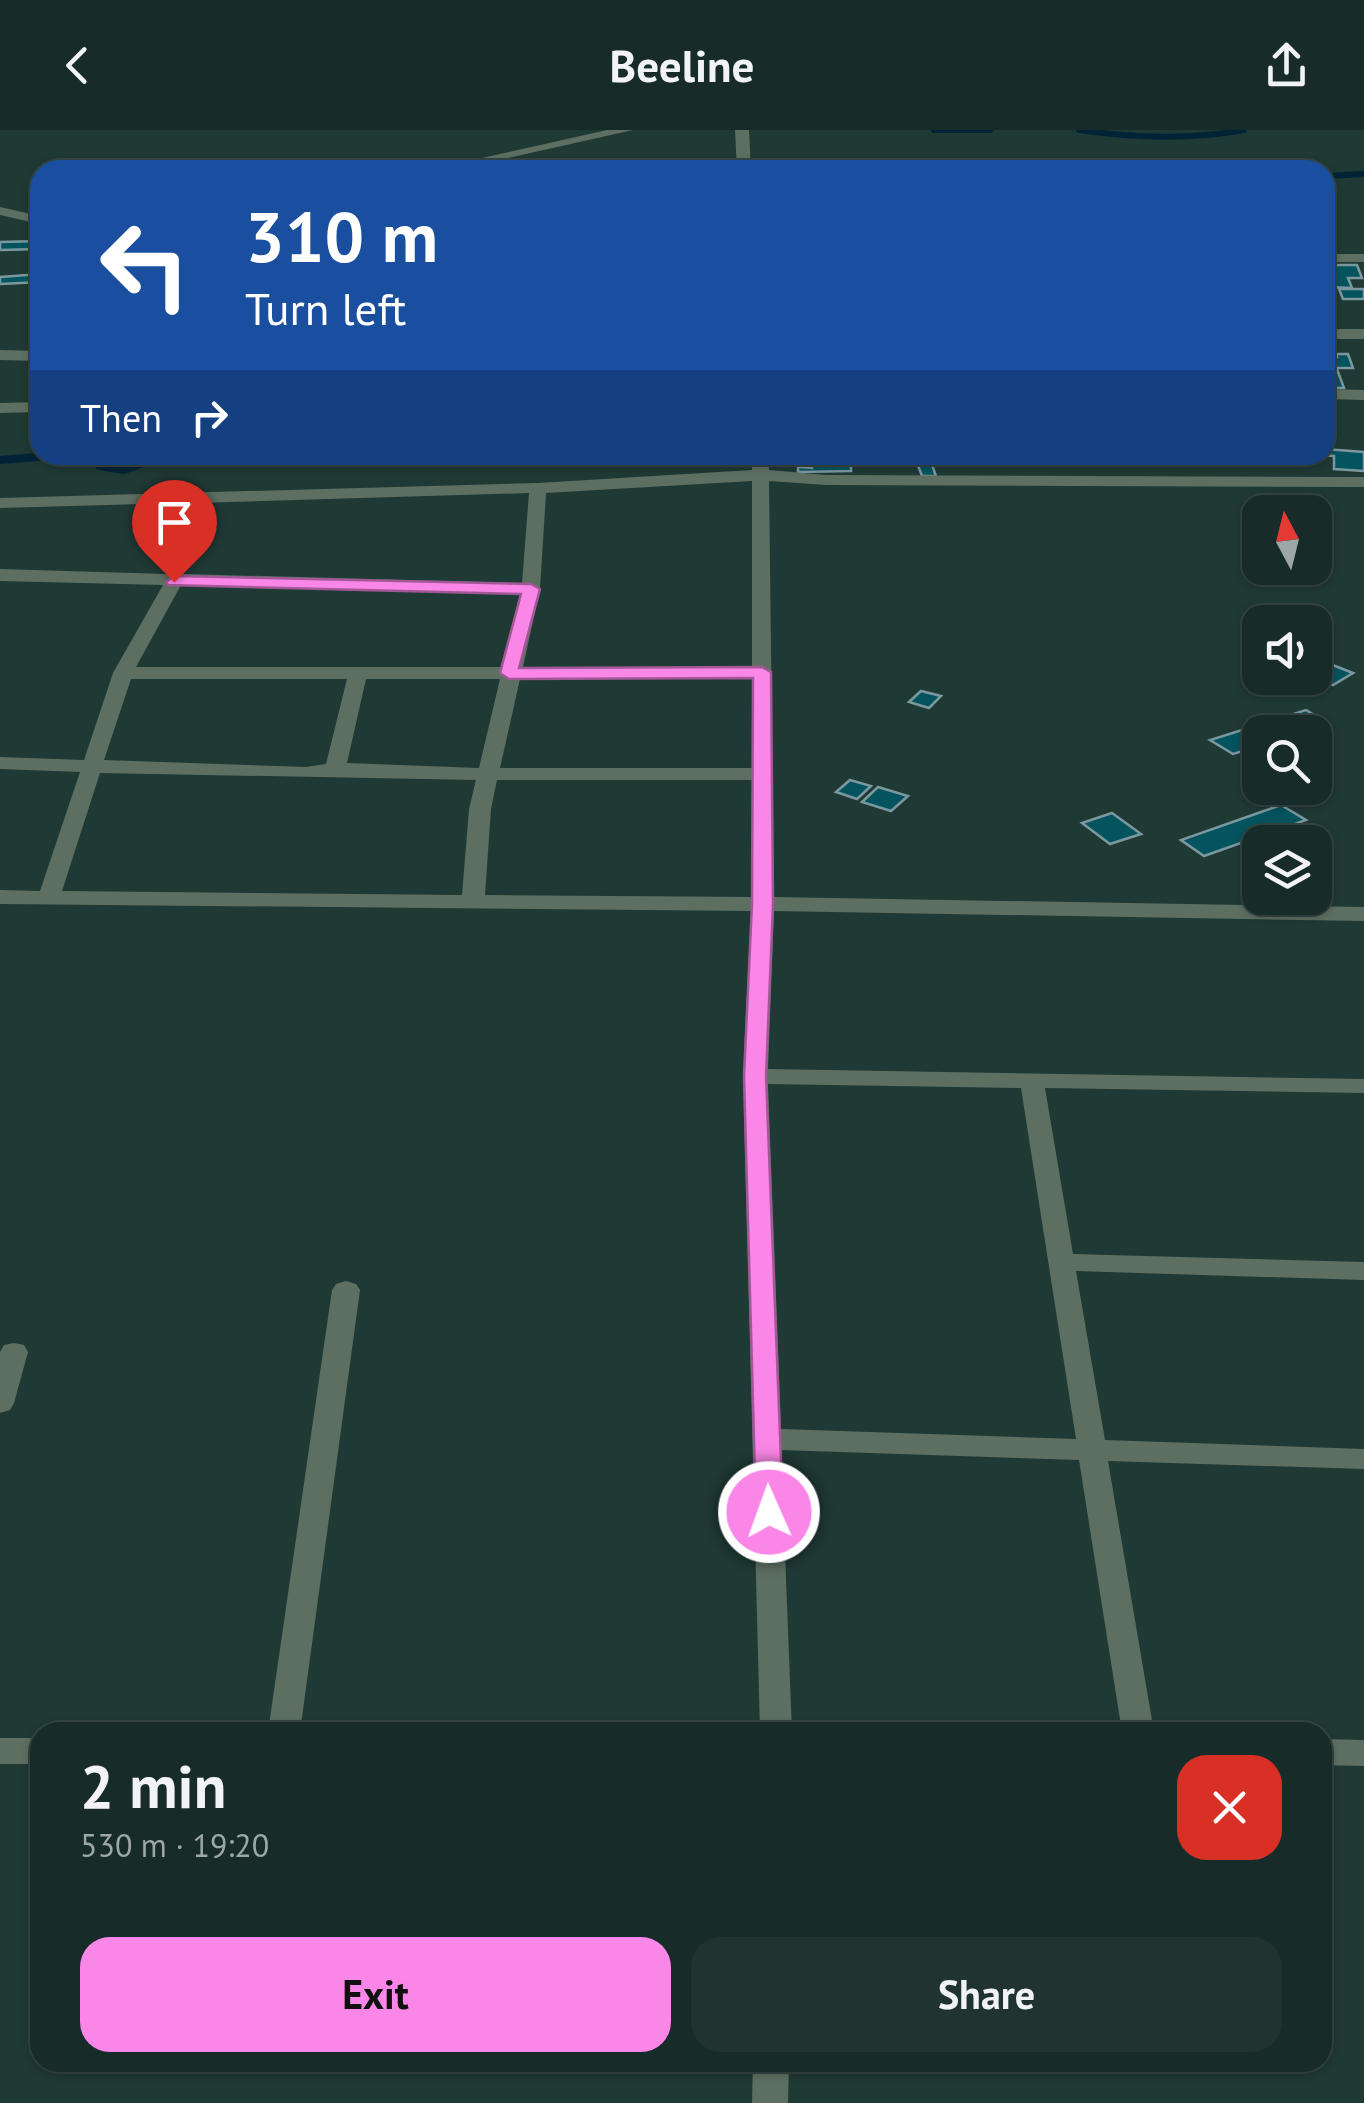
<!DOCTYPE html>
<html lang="en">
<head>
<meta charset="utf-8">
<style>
	:root { --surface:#172b28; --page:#203330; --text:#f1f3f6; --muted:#9ea7a8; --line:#364745; --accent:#fa87e7 }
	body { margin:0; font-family:"PT Sans",sans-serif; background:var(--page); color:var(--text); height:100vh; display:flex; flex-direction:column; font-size:38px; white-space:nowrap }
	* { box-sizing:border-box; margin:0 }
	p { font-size:32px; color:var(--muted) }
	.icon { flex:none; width:55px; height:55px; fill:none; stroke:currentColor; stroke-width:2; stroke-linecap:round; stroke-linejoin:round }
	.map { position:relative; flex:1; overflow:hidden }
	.drawer { position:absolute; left:30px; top:1592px; width:1302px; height:350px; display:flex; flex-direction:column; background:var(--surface); border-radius:30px; box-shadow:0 2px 8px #0004,0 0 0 2px var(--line) }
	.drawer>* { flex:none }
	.banner { position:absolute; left:30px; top:30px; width:1305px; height:305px; border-radius:30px; box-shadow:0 2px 8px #0004,0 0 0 2px var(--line); background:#1a4fa0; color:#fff; overflow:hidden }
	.needle { width:65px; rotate:353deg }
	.controls { position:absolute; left:1242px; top:365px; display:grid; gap:20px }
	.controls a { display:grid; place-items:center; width:90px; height:90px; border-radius:20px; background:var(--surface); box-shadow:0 2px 8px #0004,0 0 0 2px var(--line); font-size:50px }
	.pin { position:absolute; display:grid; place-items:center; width:85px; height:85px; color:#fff; margin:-102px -42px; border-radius:50% 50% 50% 0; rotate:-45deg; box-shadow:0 0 10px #0007 }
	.pin .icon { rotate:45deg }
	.me { position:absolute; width:110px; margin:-55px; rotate:358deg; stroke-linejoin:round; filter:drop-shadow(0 0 8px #0008) }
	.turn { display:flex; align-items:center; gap:35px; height:210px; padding:0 50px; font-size:45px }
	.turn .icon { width:130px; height:130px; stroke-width:2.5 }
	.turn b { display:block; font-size:70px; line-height:85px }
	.then { display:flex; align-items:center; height:95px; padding:0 50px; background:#0003; gap:20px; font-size:38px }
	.round { display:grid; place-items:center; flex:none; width:105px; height:105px; border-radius:30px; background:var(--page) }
	.overview { display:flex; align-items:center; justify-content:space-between; height:170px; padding:0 50px }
	h1 { font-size:60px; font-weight:700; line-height:75px }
	.action { display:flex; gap:20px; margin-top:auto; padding:20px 50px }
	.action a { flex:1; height:115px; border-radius:30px; background:var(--accent); color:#111; font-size:40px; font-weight:700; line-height:115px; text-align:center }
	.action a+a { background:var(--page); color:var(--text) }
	header { display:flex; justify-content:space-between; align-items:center; height:130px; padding:0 50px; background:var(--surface); font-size:45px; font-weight:700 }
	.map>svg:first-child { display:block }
</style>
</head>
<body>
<header><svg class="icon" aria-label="back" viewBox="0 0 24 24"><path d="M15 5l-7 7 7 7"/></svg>Beeline<svg class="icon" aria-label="share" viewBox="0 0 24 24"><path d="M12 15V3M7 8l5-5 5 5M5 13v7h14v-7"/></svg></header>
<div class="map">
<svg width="1364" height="1973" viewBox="0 0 1364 1973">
	<rect width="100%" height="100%" fill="#1f3935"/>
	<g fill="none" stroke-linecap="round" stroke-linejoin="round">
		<!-- stream-far1 -->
		<g stroke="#012338" stroke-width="6">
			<polyline points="934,0 990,0"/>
			<path d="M1079,0C1134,8 1189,10 1244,0"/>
			<polyline points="1325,46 1364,44"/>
		</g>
		<!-- stream -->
		<g stroke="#012338" stroke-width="8">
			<polyline points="86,325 96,327 99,336 124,340 164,325"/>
			<polyline points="0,330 65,325"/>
		</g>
	</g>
	<!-- building -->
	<g fill="#045460" stroke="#7b989e" stroke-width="2.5">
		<polygon points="40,111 40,119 0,120 0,112"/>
		<polygon points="1331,135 1357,135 1362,148 1348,148 1352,158 1327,157 1325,143 1334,143"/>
		<polygon points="40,144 40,152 0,154 0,147"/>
		<polygon points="1339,159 1364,159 1364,169 1343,169"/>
		<polygon points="1336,224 1348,224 1353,238 1325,238 1325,227 1337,227"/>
		<polygon points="1325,239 1337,239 1344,258 1329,258"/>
		<polygon points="1325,319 1364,322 1364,341 1334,339 1334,326 1316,325 1325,325"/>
		<polygon points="914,325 940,325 943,332 931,332 936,346 922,346"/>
		<polygon points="831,329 851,329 851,341 798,342 798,337 812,338 812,332"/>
		<polygon points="1315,528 1353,543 1333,555 1315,548"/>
		<polygon points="921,561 941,566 929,578 909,572"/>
		<polygon points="1306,580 1329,594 1301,602 1260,602 1260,616 1233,624 1210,610"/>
		<polygon points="850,650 871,656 857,669 836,662"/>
		<polygon points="878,657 908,666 891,681 862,672"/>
		<polygon points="1281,675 1306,690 1204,726 1181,710"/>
		<polygon points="1112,683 1141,704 1110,714 1082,693"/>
	</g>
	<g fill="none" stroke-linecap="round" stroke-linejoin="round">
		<!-- minor -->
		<g fill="#5d6f61" fill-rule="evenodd">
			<polygon points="607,0 633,0 455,40 429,40"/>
			<polygon points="735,0 749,0 751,40 737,40"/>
			<polygon points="0,77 40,86 40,94 0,85"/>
			<rect x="1325" y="124" width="39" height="8"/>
			<rect x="1325" y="199" width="39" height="10"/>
			<polygon points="0,220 40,221 40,231 0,230"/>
			<polygon points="1325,259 1364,260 1364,270 1325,269"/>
			<polygon points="40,272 40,282 0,283 0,273"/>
			<path d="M752,325H768L769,340L826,345L1364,347V357L826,355L769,351L774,767L1364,777V791L774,781L768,939L1364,949V963L1045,958L1073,1124L1364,1132V1150L1076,1141L1105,1310L1364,1319V1339L1108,1331L1154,1602H1122L1079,1330L781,1320L792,1602H760L743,946L751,781L0,774V760L40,761L80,642L0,639V627L84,630L113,543L163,455L0,451V439L166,444L179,373L0,378V368L538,353L752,340ZM752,351V537H523L540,459L546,363ZM529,363L522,453L184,444L197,373ZM181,455L520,464L503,537H136ZM131,549H347L326,634L306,637L104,630ZM366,549H500L479,638L347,633ZM520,549H752V638H500ZM100,643L476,650L469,679L462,765L62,761ZM497,650H752V767L485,765L491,679ZM768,954L1021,958L1076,1309L781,1299Z"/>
			<polygon points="346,1151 356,1154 360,1160 300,1602 268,1602 332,1160 336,1154"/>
			<polygon points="14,1213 24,1215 28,1222 14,1273 10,1280 0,1283 0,1222 4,1215"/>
			<rect x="0" y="1608" width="40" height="26"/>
			<polygon points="1322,1609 1364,1610 1364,1636 1322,1635"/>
			<polygon points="753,1932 789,1932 788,1973 752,1973"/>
		</g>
	</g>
	<!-- route -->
	<polygon fill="#fa87e7" stroke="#a25896" stroke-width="2.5" points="174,446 531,454 540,459 519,538 762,537 771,542 773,774 766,946 783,1382 779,1389 760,1389 756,1382 744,946 752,774 753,548 509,549 500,543 521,464 168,455 166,452"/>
</svg>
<div class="controls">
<a><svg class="needle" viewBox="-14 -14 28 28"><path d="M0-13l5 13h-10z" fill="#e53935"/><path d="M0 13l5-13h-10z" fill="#9ea7a8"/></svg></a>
<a><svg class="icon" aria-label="sound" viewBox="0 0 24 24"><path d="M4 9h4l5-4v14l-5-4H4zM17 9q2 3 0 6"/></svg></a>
<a><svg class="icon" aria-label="search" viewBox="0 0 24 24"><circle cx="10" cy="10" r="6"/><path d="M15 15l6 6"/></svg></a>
<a><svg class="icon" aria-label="layers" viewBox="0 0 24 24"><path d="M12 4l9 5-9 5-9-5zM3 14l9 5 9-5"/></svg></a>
</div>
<div class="pin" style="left:174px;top:452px;background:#d93025"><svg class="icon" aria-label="arrive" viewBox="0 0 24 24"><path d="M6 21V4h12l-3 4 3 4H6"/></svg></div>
<svg class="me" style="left:769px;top:1382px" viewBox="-20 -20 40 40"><circle r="17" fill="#fa87e7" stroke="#fff" stroke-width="3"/><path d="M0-11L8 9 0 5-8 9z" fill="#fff"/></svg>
<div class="banner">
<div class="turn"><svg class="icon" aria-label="left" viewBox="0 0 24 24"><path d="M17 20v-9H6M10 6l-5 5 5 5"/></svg><div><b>310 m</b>Turn left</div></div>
<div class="then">Then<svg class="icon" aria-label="right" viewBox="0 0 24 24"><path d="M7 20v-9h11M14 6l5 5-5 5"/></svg></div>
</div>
<section class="drawer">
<div class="overview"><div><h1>2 min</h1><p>530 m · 19:20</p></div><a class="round" style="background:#d93025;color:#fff"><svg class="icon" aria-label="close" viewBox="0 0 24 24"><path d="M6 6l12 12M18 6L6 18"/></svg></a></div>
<div class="action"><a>Exit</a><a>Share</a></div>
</section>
</div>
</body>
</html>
